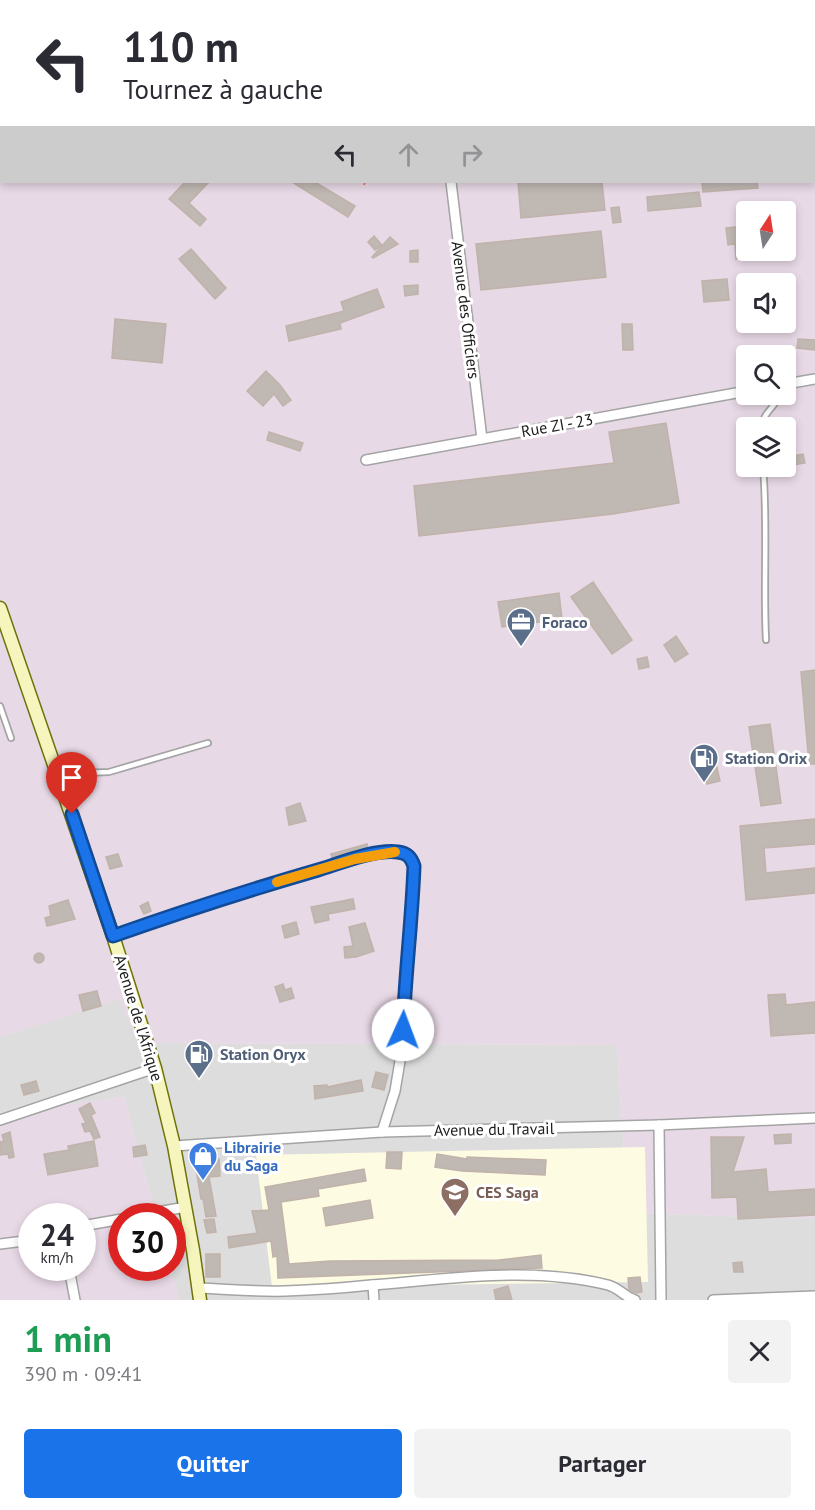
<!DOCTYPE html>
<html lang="fr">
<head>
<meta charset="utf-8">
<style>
	:root { --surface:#fff; --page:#f2f2f3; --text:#2b2b33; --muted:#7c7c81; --accent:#1a73e8 }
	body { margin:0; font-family:"PT Sans",sans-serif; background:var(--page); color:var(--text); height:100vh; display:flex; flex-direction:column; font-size:22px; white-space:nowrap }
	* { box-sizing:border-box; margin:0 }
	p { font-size:20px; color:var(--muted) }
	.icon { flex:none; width:33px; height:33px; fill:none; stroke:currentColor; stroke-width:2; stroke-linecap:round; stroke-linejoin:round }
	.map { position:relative; height:1300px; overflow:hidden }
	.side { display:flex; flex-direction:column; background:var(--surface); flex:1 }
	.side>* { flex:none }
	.guide { position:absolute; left:0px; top:0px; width:816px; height:183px; box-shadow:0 3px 9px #0003; background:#fff; color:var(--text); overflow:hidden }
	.needle { width:39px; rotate:12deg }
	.buttons { position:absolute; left:736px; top:201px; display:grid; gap:12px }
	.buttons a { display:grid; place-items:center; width:60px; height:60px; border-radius:6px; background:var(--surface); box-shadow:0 3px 9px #0003; font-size:30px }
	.speed { position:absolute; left:18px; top:1203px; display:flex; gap:12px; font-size:30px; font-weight:700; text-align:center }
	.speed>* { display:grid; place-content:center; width:78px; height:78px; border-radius:50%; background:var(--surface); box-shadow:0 3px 9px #0003; line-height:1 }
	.speed small { font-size:15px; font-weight:400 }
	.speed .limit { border:9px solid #d22; background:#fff; color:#111 }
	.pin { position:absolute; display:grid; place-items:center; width:51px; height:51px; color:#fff; margin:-62px -26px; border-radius:50% 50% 50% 0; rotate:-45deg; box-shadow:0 0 6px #0007 }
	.pin .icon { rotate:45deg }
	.me { position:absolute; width:66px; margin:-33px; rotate:2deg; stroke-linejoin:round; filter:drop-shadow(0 0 4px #0008) }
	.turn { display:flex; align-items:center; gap:21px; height:126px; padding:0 24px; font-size:27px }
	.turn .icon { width:78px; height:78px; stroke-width:2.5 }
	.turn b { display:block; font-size:42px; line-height:51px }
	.lanes { display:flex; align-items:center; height:57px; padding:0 24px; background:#0003; justify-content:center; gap:30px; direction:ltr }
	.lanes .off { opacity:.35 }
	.round { display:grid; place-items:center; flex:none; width:63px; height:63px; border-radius:6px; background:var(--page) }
	.headline { display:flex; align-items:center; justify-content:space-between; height:102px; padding:0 24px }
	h1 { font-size:36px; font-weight:600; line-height:45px; color:#1e9e55 }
	.cta { display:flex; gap:12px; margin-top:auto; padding:12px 24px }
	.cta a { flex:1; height:69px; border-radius:6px; background:var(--accent); color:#fff; font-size:24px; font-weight:600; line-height:69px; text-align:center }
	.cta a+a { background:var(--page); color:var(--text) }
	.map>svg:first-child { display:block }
</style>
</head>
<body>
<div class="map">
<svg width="815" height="1300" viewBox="0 0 815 1300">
	<rect width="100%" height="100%" fill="#f0ece7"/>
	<!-- residential -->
	<polygon fill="#dedddd" points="119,998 140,1043 617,1045 628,1213 815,1219 815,1300 179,1300 170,1268 172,1268 172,1216 156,1216 124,1097 0,1113 0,1037"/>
	<!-- industrial -->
	<g fill="#e8d9e6" fill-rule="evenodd">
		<path d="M0,0H815V1219L628,1213L617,1045L140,1043L119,999L0,1037ZM2,2H814V182H2ZM747,212H786V250H747ZM747,284H786V322H747ZM747,356H786V394H747ZM747,428H786V466H747Z"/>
		<path d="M124,1097L156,1216H122V1268H170L179,1300H0V1113ZM32,1216H82V1268H32Z"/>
	</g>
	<!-- education -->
	<polygon fill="#fdfce2" points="645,1147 648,1282 272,1287 256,1155"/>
	<!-- building -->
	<g fill="#c0b8b3" stroke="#c1b2aa" stroke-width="1.5">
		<polygon points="185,182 209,182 189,203 206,219 200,226 169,199"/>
		<polygon points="292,182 315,182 355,206 348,217"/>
		<polygon points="518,182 602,182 605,210 521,218"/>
		<polygon points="702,182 757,182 758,188 703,192"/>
		<polygon points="699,192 701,206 648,211 647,197"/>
		<polygon points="619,207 621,222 613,223 611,208"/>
		<polygon points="747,226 747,250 766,250 767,256 736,259 735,244 728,245 726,228"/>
		<polygon points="601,231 606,277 481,290 476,244"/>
		<polygon points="374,236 382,245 375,250 368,242"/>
		<polygon points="390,237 398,244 373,258 372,257"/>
		<polygon points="191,249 226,288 215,299 179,259"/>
		<polygon points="418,250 418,262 410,262 410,251"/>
		<polygon points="727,279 729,300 704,302 702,281"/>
		<polygon points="418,285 418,294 405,296 404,286"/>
		<polygon points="377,289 384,307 340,323 341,329 289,341 286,326 344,311 341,302"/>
		<polygon points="115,319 166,324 162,363 112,358"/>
		<polygon points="622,324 632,324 633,350 623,350"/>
		<polygon points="798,339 815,340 815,350 797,348"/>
		<polygon points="266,371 280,385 291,400 283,406 274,394 263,406 247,391"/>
		<polygon points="666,423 679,503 613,514 419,536 414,486 614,463 609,432"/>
		<polygon points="269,432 303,443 300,451 267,440"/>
		<polygon points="803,454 805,463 787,466 786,457"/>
		<polygon points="593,582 632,640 612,654 571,597"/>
		<polygon points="559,593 562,619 502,627 498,602"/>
		<polygon points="676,636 688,654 675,662 664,645"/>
		<polygon points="647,657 649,667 639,669 637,659"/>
		<polygon points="815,670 815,764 809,764 801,672"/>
		<polygon points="770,724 781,803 761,806 749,727"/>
		<polygon points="715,759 720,781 707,784 704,773 697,774 695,764"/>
		<polygon points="300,803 306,821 289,825 286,808"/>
		<polygon points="815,819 815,844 764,848 766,873 815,868 815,893 746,900 740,826"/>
		<polygon points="367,844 368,848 332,858 331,854"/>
		<polygon points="118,854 122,866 110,869 106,857"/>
		<polygon points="353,899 355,909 328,914 329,920 315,923 311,907"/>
		<polygon points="68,900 75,919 47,926 45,918 51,916 49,906"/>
		<polygon points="148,902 151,911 144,914 140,906"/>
		<polygon points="296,922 299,934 285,938 282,926"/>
		<polygon points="365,923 374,951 356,957 345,958 344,947 353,946 349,927"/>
		<circle cx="39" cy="958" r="5"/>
		<polygon points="283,984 285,990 291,988 294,998 280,1002 275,987"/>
		<polygon points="97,991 101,1006 83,1011 79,995"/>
		<polygon points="785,994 786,1005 815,1002 815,1033 771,1036 768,995"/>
		<polygon points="376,1072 388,1075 384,1090 372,1087"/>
		<polygon points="361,1080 363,1091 315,1099 314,1086 327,1085 327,1087"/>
		<polygon points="36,1081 39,1091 24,1095 21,1085"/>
		<polygon points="90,1103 95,1113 91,1115 100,1137 94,1139 90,1131 85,1132 82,1124 86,1123 79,1109"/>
		<polygon points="10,1132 14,1157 9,1158 8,1154 0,1155 0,1142 4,1141 2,1135"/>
		<polygon points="791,1134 791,1143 775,1144 774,1135"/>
		<polygon points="711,1137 744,1137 733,1172 766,1169 768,1192 815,1189 815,1215 738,1219 737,1197 712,1198"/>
		<polygon points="94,1141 98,1166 48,1175 44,1154 69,1150 68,1146"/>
		<polygon points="145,1145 147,1155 134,1157 133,1147"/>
		<polygon points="387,1152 402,1152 401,1169 386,1168"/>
		<polygon points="437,1154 467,1159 467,1157 546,1160 545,1175 462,1171 435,1167"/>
		<polygon points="219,1159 220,1176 209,1177 216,1216 206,1217 203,1199 201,1199 196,1169 199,1169 197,1161"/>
		<polygon points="364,1169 366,1181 318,1189 319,1196 281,1202 289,1264 330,1261 499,1260 541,1255 542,1268 278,1278 277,1256 273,1257 271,1241 229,1248 228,1237 257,1233 252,1211 269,1210 265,1187"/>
		<polygon points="370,1200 373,1218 326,1226 323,1208"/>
		<polygon points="214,1219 216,1232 207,1233 204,1220"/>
		<rect x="206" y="1254" width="14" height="23"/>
		<polygon points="742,1262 743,1272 734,1272 733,1263"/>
		<polygon points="640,1277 642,1292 636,1293 629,1289 628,1278"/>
		<polygon points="508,1286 512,1300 496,1300 494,1290"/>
	</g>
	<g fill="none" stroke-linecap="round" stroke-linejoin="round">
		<!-- lane casing -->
		<g stroke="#a4a4a4" stroke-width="8">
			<g id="lane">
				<path d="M761,428C763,412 776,407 780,394"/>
				<path d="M763,466C768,524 763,582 766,640"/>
				<polyline points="0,706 11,738"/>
				<polyline points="58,774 109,772 208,743"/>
			</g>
		</g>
		<!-- street casing -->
		<g stroke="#a4a4a4" stroke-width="12">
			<g id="street">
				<polyline points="433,0 433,2"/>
				<polyline points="814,19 815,19"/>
				<polyline points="451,182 482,439"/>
				<polyline points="786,384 815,379"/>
				<polyline points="366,460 747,391"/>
				<path d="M113,936C181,912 249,890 318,870C341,863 374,849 398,852C407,853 411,857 414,866L411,934L404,994L401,1055L395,1091L382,1132"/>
				<polyline points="0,1120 155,1068"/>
				<polyline points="659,1125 661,1300"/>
				<polyline points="174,1146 382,1132 659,1125 815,1118"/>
				<polyline points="134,1216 186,1207"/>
				<polyline points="82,1226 122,1219"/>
				<polyline points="0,1244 32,1240"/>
				<polyline points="69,1268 75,1300"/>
				<polyline points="373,1285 374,1300"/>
				<path d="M198,1288C227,1289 256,1292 285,1291C314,1290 343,1288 371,1285C449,1279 531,1266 608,1285C619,1288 625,1297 635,1300"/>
				<polyline points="713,1300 815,1296"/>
			</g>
		</g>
		<!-- secondary casing -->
		<g stroke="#6d720b" stroke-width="15">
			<polyline id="secondary" points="0,608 113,936 155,1068 174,1146 193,1250 200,1300"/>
		</g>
		<!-- path -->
		<g stroke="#f27a76" stroke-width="2" stroke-dasharray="3 3" stroke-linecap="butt">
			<polyline points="20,0 21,2"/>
			<polyline points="234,0 236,2"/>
			<polyline points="239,2 242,0"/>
			<polyline points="0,128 2,128"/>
			<polyline points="364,185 365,182"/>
		</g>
		<!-- lane -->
		<use href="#lane" stroke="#fff" stroke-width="4.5"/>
		<!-- street -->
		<use href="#street" stroke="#fff" stroke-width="9"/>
		<!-- secondary -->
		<use href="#secondary" stroke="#f6f5be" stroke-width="12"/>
	</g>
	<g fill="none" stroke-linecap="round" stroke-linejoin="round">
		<!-- route casing -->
		<g stroke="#114b97" stroke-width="15">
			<path id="route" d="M72,814L113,936C181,912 249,890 318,870C341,863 374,849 398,852C407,853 411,857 414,866C412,921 405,975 403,1030"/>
		</g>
		<!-- route -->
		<use href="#route" stroke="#1a73e8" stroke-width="10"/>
		<!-- slow -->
		<polyline stroke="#f59e0b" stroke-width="10" points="277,882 355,859 395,852"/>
	</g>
	<!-- icons -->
	<defs>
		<g id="office-pin" transform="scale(1.5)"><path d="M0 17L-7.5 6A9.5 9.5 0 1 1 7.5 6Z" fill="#5c6f8a" stroke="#fff"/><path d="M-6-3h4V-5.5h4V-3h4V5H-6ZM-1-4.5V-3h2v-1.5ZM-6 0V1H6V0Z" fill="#fff"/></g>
		<g id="fuel-pin" transform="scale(1.5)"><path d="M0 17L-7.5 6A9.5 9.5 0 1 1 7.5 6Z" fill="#5c6f8a" stroke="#fff"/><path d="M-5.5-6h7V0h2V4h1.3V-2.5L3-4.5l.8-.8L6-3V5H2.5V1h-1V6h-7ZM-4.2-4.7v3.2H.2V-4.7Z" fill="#fff"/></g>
		<g id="shop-pin" transform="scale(1.5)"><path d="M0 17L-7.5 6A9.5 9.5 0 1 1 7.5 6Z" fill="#3f7fe0" stroke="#fff"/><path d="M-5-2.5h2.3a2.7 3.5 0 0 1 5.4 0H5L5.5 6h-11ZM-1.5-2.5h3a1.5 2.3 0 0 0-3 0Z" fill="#fff"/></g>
		<g id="school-pin" transform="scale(1.5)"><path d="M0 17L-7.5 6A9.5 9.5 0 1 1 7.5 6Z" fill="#8d6e63" stroke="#fff"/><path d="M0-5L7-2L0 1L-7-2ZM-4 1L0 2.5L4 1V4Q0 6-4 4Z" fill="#fff"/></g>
	</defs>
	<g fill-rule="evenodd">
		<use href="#office-pin" x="521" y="622"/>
		<use href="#fuel-pin" x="704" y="758"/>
		<use href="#fuel-pin" x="199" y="1054"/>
		<use href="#shop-pin" x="203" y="1156"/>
		<use href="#school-pin" x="455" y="1192"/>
	</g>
	<g text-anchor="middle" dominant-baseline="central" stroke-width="6" stroke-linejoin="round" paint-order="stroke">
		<!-- street labels -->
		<g font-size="16" fill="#202020" stroke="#fff">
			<text transform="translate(466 310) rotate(83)">Avenue des Officiers</text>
			<text transform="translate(557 425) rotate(-10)">Rue ZI - 23</text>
			<text transform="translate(139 1018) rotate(73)">Avenue de l'Afrique</text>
			<text transform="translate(494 1129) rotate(-1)">Avenue du Travail</text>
		</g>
		<!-- service labels -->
		<g font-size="16" font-weight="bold" fill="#4e5e75" stroke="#fff" text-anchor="start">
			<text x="542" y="622">Foraco</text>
			<text x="725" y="758">Station Orix</text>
			<text x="220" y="1054">Station Oryx</text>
		</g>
		<!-- shop labels -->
		<g font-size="16" font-weight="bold" fill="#366cbe" stroke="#fff" text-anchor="start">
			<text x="224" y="1147">Librairie<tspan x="224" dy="18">du Saga</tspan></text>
		</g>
		<!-- education labels -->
		<g font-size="16" font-weight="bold" fill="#785e54" stroke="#fff" text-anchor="start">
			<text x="476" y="1192">CES Saga</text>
		</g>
	</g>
</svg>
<div class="buttons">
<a><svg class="needle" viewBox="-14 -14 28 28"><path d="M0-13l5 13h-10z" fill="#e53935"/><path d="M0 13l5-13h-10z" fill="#7c7c81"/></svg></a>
<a><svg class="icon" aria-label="sound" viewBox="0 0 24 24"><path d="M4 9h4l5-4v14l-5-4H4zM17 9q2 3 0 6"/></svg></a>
<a><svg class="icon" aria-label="search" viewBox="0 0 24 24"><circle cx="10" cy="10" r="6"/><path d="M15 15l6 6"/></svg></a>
<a><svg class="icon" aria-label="layers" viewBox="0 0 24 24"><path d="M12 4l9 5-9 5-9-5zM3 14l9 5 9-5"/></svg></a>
</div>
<div class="speed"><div>24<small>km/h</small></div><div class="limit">30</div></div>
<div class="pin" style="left:72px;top:814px;background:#d93025"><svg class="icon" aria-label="arrive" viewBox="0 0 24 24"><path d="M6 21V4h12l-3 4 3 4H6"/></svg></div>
<svg class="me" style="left:403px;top:1030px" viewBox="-20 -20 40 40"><circle r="19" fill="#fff"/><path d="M0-13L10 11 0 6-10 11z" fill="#1a73e8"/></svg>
<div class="guide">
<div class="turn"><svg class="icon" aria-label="left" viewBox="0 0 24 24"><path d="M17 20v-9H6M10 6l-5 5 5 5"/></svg><div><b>110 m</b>Tournez à gauche</div></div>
<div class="lanes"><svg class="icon" aria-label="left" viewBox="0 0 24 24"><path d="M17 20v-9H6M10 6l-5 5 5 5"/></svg><svg class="icon off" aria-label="ahead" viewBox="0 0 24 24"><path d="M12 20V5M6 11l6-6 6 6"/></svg><svg class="icon off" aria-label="right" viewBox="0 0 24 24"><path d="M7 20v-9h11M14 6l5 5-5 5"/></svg></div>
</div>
</div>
<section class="side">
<div class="headline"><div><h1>1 min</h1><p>390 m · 09:41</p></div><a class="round"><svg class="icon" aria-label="close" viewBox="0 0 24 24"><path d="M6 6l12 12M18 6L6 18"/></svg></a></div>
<div class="cta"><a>Quitter</a><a>Partager</a></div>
</section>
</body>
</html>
